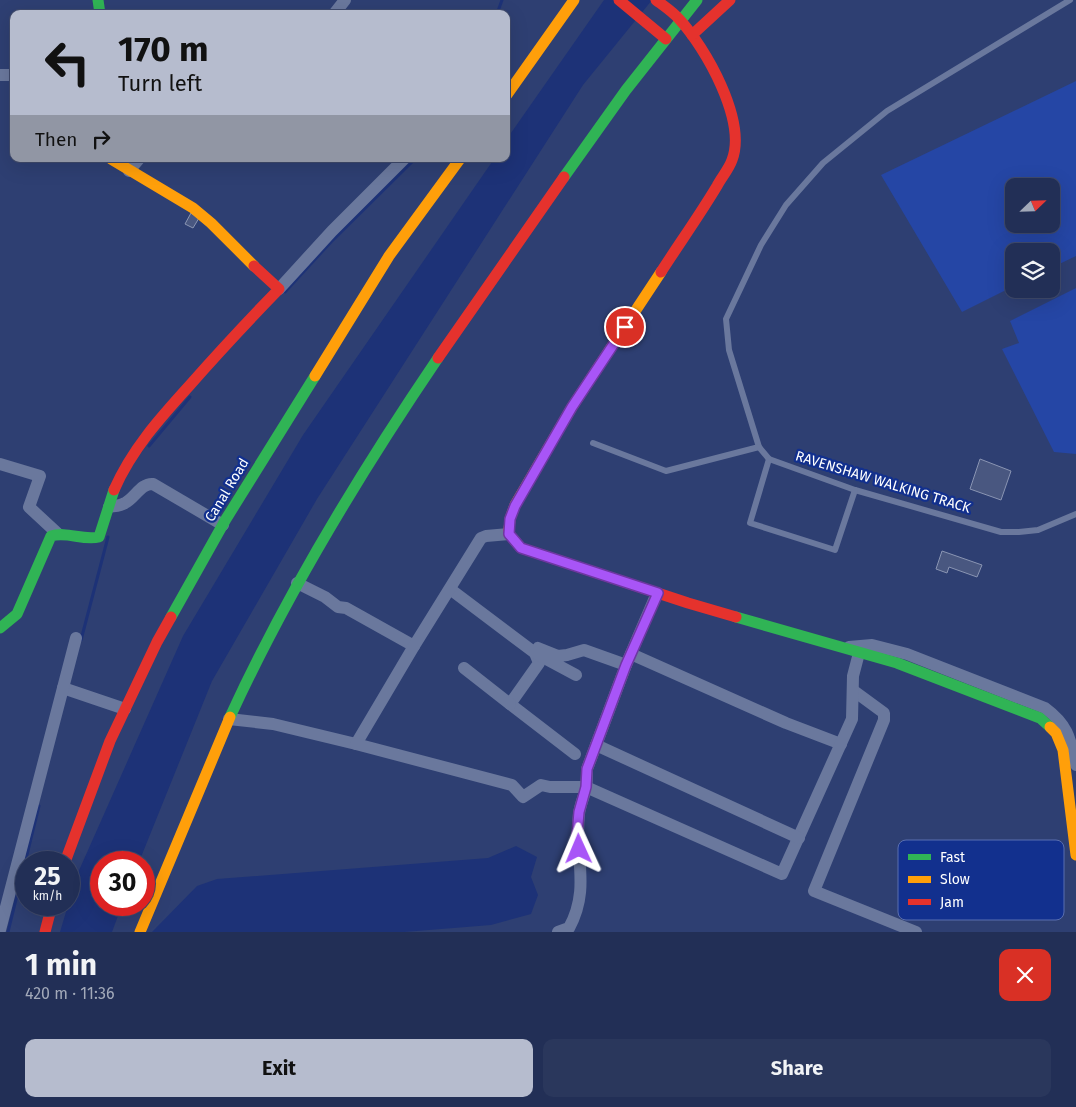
<!DOCTYPE html>
<html lang="en">
<head>
<meta charset="utf-8">
<style>
	:root { --surface:#222f56; --page:#2a375c; --text:#f1f3f6; --muted:#a2a9b9; --line:#3f4a6c; --accent:#b6bcce }
	body { margin:0; font-family:"Fira Sans",sans-serif; background:var(--page); color:var(--text); height:100vh; display:flex; flex-direction:column; font-size:19px; white-space:nowrap }
	* { box-sizing:border-box; margin:0 }
	p { font-size:16px; color:var(--muted) }
	.icon { flex:none; width:28px; height:28px; fill:none; stroke:currentColor; stroke-width:2; stroke-linecap:round; stroke-linejoin:round }
	.map { position:relative; height:932px; overflow:hidden }
	.side { display:flex; flex-direction:column; background:var(--surface); flex:1 }
	.side>* { flex:none }
	.top-card { position:absolute; left:10px; top:10px; width:500px; height:152px; border-radius:10px; box-shadow:0 5px 20px #0002,0 0 0 1px var(--line); background:#b6bcce; color:#111; overflow:hidden }
	.needle { width:32px; rotate:67deg }
	.tools { position:absolute; left:1005px; top:178px; display:grid; gap:10px }
	.tools a { display:grid; place-items:center; width:55px; height:55px; border-radius:10px; background:var(--surface); box-shadow:0 5px 20px #0002,0 0 0 1px var(--line); font-size:25px }
	.speed { position:absolute; left:15px; top:851px; display:flex; gap:10px; font-size:25px; font-weight:700; text-align:center }
	.speed>* { display:grid; place-content:center; width:65px; height:65px; border-radius:50%; background:var(--surface); box-shadow:0 5px 20px #0002,0 0 0 1px var(--line); line-height:1 }
	.speed small { font-size:12px; font-weight:400 }
	.speed .limit { border:8px solid #d22; background:#fff; color:#111 }
	.pin { position:absolute; display:grid; place-items:center; width:42px; height:42px; color:#fff; margin:-21px; border:2px solid #fff; border-radius:50%; box-shadow:0 1px 5px #0007 }
	.me { position:absolute; width:55px; margin:-28px; rotate:359deg; stroke-linejoin:round; filter:drop-shadow(0 0 4px #0008) }
	.turn { display:flex; align-items:center; gap:18px; height:105px; padding:0 25px; font-size:22px }
	.turn .icon { width:65px; height:65px; stroke-width:2.5 }
	.turn b { display:block; font-size:35px; line-height:42px }
	.then { display:flex; align-items:center; height:48px; padding:0 25px; background:#0003; gap:10px; font-size:19px }
	.round { display:grid; place-items:center; flex:none; width:52px; height:52px; border-radius:10px; background:var(--page) }
	.headline { display:flex; align-items:center; justify-content:space-between; height:85px; padding:0 25px }
	h1 { font-size:30px; font-weight:700; line-height:38px }
	.button { display:flex; gap:10px; margin-top:auto; padding:10px 25px }
	.button a { flex:1; height:58px; border-radius:10px; background:var(--accent); color:#111; font-size:20px; font-weight:700; line-height:58px; text-align:center }
	.button a+a { background:var(--page); color:var(--text) }
	.map>svg:first-child { display:block }
</style>
</head>
<body>
<div class="map">
<svg width="1076" height="932" viewBox="0 0 1076 932">
	<rect width="100%" height="100%" fill="#2e3f72"/>
	<!-- green -->
	<g fill="#2546a5" fill-rule="evenodd">
		<path d="M1076,81V256L1051,268V251H1014V286L962,312L881,175ZM1014,186H1051V224H1014Z"/>
		<polygon points="1076,288 1076,454 1054,452 1002,349 1019,343 1010,321"/>
	</g>
	<!-- water -->
	<g fill="#1d3277">
		<polygon points="604,0 652,0 583,85 317,499 212,681 139,862 101,862 101,905 122,905 112,932 60,932 77,875 183,636 303,435 494,159 506,159 506,140"/>
		<polygon points="516,846 537,857 531,877 538,895 531,914 491,925 404,932 152,932 197,886 217,879 488,858"/>
	</g>
	<g fill="none" stroke-linecap="round" stroke-linejoin="round">
		<!-- stream -->
		<g stroke="#1d3277" stroke-width="3">
			<polyline points="497,14 502,0"/>
			<polyline points="285,292 331,242 415,159"/>
			<polyline points="149,446 190,397"/>
			<polyline points="81,640 108,537"/>
			<polyline points="8,932 39,806"/>
		</g>
	</g>
	<!-- building -->
	<g fill="#495780" stroke="#8a95b3">
		<polygon points="191,213 199,218 193,228 185,224"/>
		<polygon points="980,459 1011,471 1001,500 970,489"/>
		<polygon points="942,551 982,565 977,577 949,567 947,573 936,569"/>
	</g>
	<g fill="none" stroke-linecap="round" stroke-linejoin="round">
		<!-- lane -->
		<g stroke="#6a789d" stroke-width="6">
			<polyline points="1070,0 887,111 823,163 786,205 761,245 726,319 729,350 759,447 769,459 855,490 1001,532 1019,532 1038,530 1076,514"/>
			<polyline points="593,443 666,471 759,447"/>
			<polyline points="769,459 750,523 835,550 855,490"/>
		</g>
		<!-- street -->
		<g stroke="#6a789d" stroke-width="12">
			<polyline points="334,14 345,0"/>
			<polyline points="0,75 14,75"/>
			<polyline points="129,171 139,159"/>
			<polyline points="279,289 332,231 404,159"/>
			<polyline points="0,464 40,476 29,507 57,533"/>
			<path d="M109,507C114,506 120,506 125,503C135,498 141,483 153,484L223,525"/>
			<polyline points="297,583 325,597 338,607 346,608 414,646"/>
			<polyline points="450,589 535,653 539,663 510,704 575,754"/>
			<path d="M849,647L872,645L907,654L1045,708C1068,725 1070,738 1076,765"/>
			<polyline points="631,654 786,723 841,744"/>
			<polyline points="464,668 510,704"/>
			<polyline points="576,675 535,653 538,648 558,656 567,655 584,650 626,665"/>
			<polyline points="63,688 125,709"/>
			<polyline points="854,691 884,713 884,720 814,891 916,932"/>
			<polyline points="229,719 273,724 356,744 414,646 481,538 486,536 509,534"/>
			<polyline points="356,744 512,785 523,797 541,785 550,787 586,787 782,874 852,719 853,676 859,653"/>
			<polyline points="596,745 799,838"/>
			<polyline points="0,930 76,638"/>
			<path d="M558,932L569,928C591,888 574,856 579,814C580,805 584,797 586,788C587,782 587,775 587,769L626,665L657,593"/>
		</g>
		<!-- fast -->
		<g stroke="#30b455" stroke-width="11">
			<polyline points="98,0 100,14"/>
			<polyline points="564,177 626,90 697,0"/>
			<polyline points="171,617 226,519 315,376"/>
			<polyline points="736,617 897,663 1040,718 1050,727"/>
			<path d="M0,628L17,614L51,536C67,531 83,541 99,537L114,490"/>
			<path d="M230,717C288,591 360,473 438,358"/>
		</g>
		<!-- slow -->
		<g stroke="#ff9f0a" stroke-width="11">
			<polyline points="506,96 574,0"/>
			<polyline points="111,159 193,208 211,223 254,266"/>
			<polyline points="315,376 389,256 460,159"/>
			<polyline points="509,530 510,519 515,505 572,407 661,272"/>
			<polyline points="1050,727 1056,733 1063,750 1076,855"/>
			<polyline points="140,932 230,717"/>
		</g>
		<!-- jam -->
		<g stroke="#e5322d" stroke-width="11">
			<polyline points="619,0 666,39"/>
			<path d="M656,0C664,6 673,12 679,19C706,48 747,121 732,160C729,169 721,178 717,186C699,216 679,244 661,272"/>
			<polyline points="692,35 730,0"/>
			<polyline points="438,358 564,177"/>
			<path d="M114,490C132,449 160,418 190,385C219,352 249,320 279,289L254,266"/>
			<polyline points="509,530 509,534 521,548 688,603 736,617"/>
			<polyline points="65,862 110,741 157,642 171,617"/>
			<polyline points="45,932 52,905"/>
		</g>
	</g>
	<g fill="none" stroke-linecap="round" stroke-linejoin="round">
		<!-- route casing -->
		<g stroke="#6d37a1" stroke-width="12">
			<polyline id="route" points="579,849 577,835 579,812 586,787 587,769 626,665 658,593 521,548 509,534 510,519 515,506 572,407 625,327"/>
		</g>
		<!-- route -->
		<use href="#route" stroke="#a855f7" stroke-width="9"/>
	</g>
	<g text-anchor="middle" dominant-baseline="central" stroke-width="4.5" stroke-linejoin="round" paint-order="stroke">
		<!-- street labels -->
		<g font-size="14" fill="#fff" stroke="#12308e">
			<text transform="translate(883 482) rotate(17)">RAVENSHAW WALKING TRACK</text>
			<text transform="translate(227 490) rotate(-59)">Canal Road</text>
		</g>
	</g>
	<!-- legend -->
	<rect x="898" y="840" width="166" height="80" rx="8" fill="#12308e" stroke="#596eb0" stroke-width="1"/>
	<rect x="908" y="854" width="23" height="6" fill="#30b455"/>
	<rect x="908" y="876" width="23" height="7" fill="#ff9f0a"/>
	<rect x="908" y="899" width="23" height="6" fill="#e5322d"/>
	<g font-size="14" fill="#fff">
		<text x="940" y="862">Fast</text>
		<text x="940" y="884">Slow</text>
		<text x="940" y="907">Jam</text>
	</g>
</svg>
<div class="tools">
<a><svg class="needle" viewBox="-14 -14 28 28"><path d="M0-13l5 13h-10z" fill="#e53935"/><path d="M0 13l5-13h-10z" fill="#a2a9b9"/></svg></a>
<a><svg class="icon" aria-label="layers" viewBox="0 0 24 24"><path d="M12 4l9 5-9 5-9-5zM3 14l9 5 9-5"/></svg></a>
</div>
<div class="speed"><div>25<small>km/h</small></div><div class="limit">30</div></div>
<div class="pin" style="left:625px;top:327px;background:#d93025"><svg class="icon" aria-label="arrive" viewBox="0 0 24 24"><path d="M6 21V4h12l-3 4 3 4H6"/></svg></div>
<svg class="me" style="left:579px;top:849px" viewBox="-20 -20 40 40"><path d="M0-17L14 15 0 8-14 15z" fill="#a855f7" stroke="#fff" stroke-width="4"/></svg>
<div class="top-card">
<div class="turn"><svg class="icon" aria-label="left" viewBox="0 0 24 24"><path d="M17 20v-9H6M10 6l-5 5 5 5"/></svg><div><b>170 m</b>Turn left</div></div>
<div class="then">Then<svg class="icon" aria-label="right" viewBox="0 0 24 24"><path d="M7 20v-9h11M14 6l5 5-5 5"/></svg></div>
</div>
</div>
<section class="side">
<div class="headline"><div><h1>1 min</h1><p>420 m · 11:36</p></div><a class="round" style="background:#d93025;color:#fff"><svg class="icon" aria-label="close" viewBox="0 0 24 24"><path d="M6 6l12 12M18 6L6 18"/></svg></a></div>
<div class="button"><a>Exit</a><a>Share</a></div>
</section>
</body>
</html>
